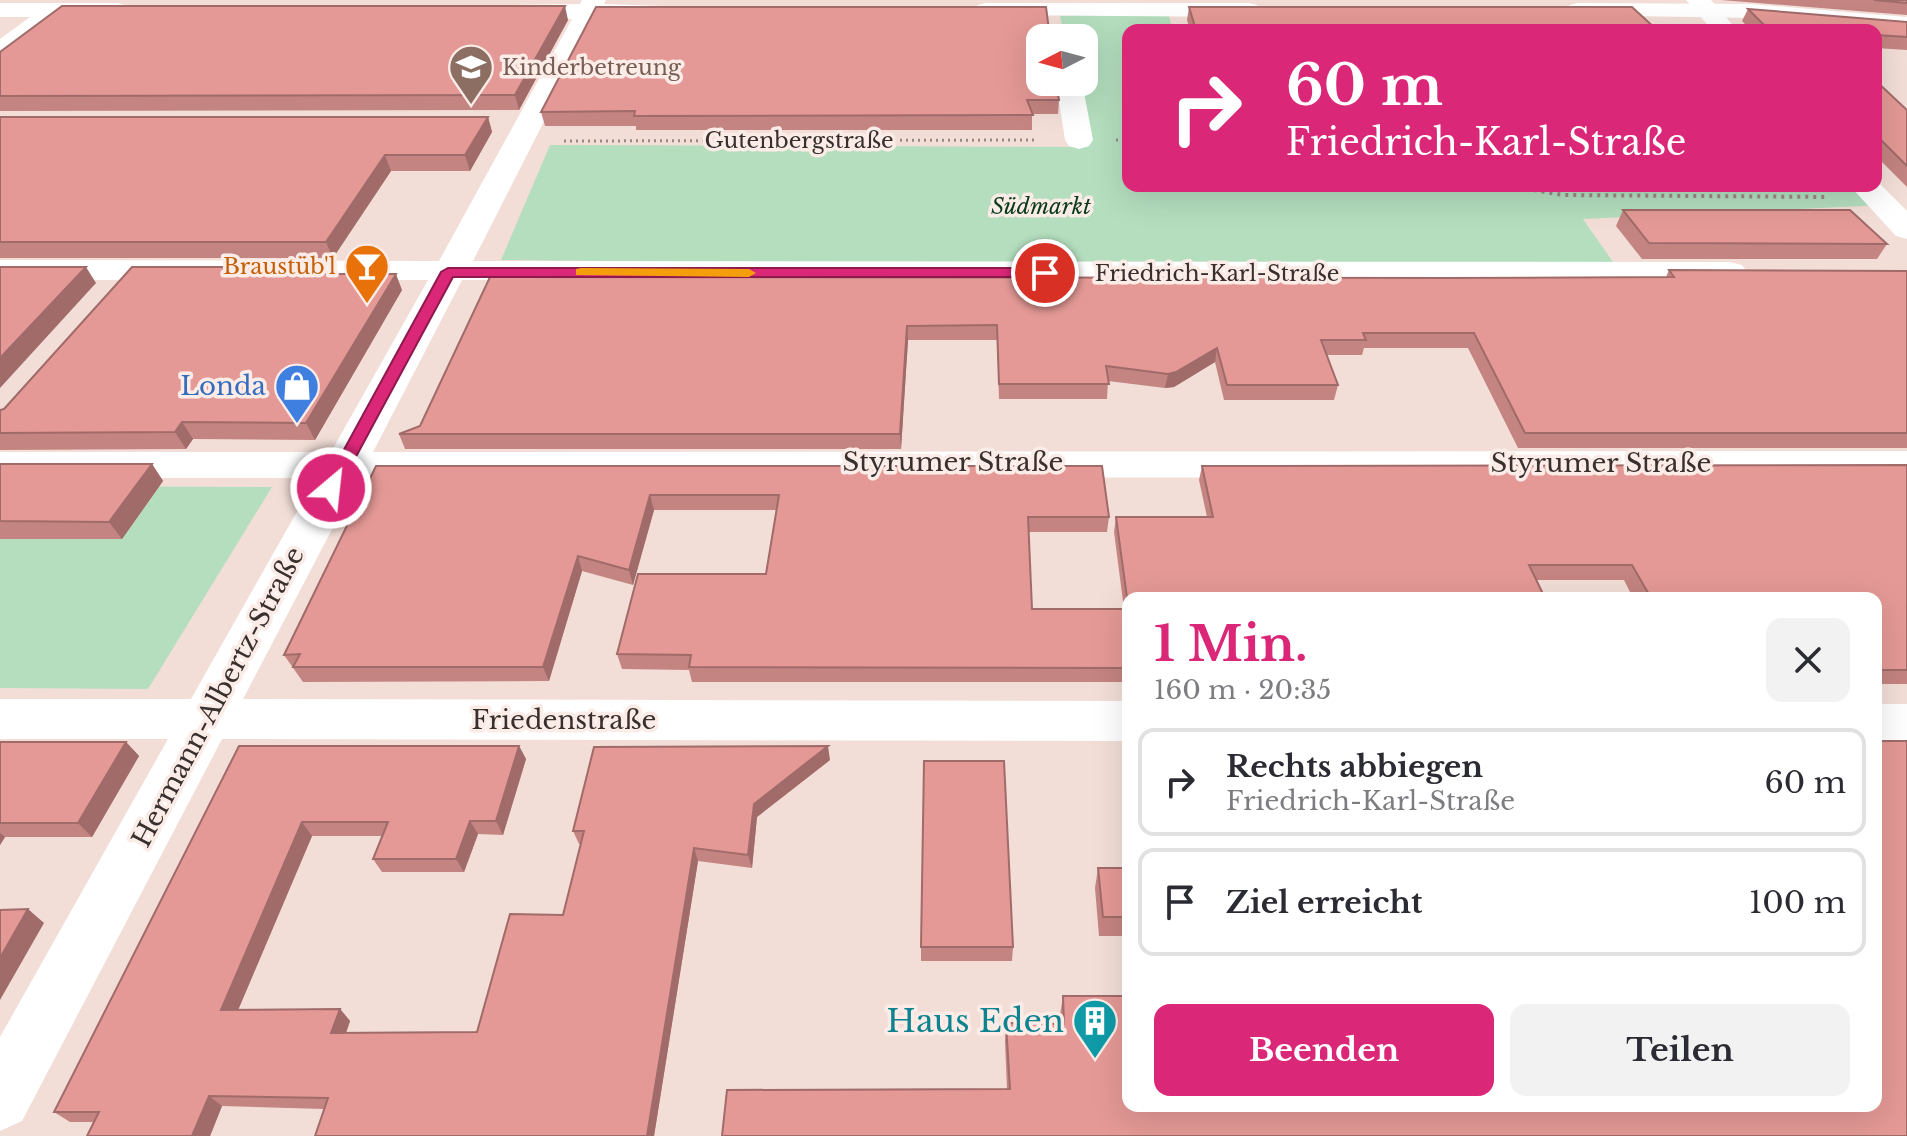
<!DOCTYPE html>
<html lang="de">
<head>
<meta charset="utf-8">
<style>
	:root { --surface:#fff; --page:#f2f2f3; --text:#2b2b33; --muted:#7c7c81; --line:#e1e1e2; --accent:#db2777 }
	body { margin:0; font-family:"Libre Baskerville",serif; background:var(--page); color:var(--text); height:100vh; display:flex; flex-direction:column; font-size:30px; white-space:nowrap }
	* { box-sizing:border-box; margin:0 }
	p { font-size:26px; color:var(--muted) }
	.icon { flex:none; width:44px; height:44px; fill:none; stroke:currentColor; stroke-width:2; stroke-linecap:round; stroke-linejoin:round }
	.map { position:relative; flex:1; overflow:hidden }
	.panel { position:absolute; left:1122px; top:592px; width:760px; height:520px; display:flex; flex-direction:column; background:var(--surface); border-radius:16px; box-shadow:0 8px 32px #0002 }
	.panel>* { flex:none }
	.guide { position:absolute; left:1122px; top:24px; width:760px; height:168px; border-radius:16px; box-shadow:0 8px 32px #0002; background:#db2777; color:#fff; overflow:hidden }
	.needle { width:52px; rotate:264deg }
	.tools { position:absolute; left:1026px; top:24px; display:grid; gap:16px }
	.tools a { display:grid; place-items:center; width:72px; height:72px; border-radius:16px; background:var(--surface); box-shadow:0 8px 32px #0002; font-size:40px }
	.pin { position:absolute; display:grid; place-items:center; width:68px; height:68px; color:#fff; margin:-34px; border:4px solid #fff; border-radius:50%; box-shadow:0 2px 8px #0007 }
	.me { position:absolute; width:88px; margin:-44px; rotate:28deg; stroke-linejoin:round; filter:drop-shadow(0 0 6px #0008) }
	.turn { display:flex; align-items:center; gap:28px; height:168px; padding:0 32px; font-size:36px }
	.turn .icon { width:104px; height:104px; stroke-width:2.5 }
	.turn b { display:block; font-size:56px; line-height:68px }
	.round { display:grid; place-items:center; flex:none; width:84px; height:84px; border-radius:16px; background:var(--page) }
	.summary { display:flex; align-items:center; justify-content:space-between; height:136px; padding:0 32px }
	h1 { font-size:48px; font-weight:800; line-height:60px; color:var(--accent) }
	.cta { display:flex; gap:16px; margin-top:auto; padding:16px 32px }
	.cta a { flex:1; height:92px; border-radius:16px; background:var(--accent); color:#fff; font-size:32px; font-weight:800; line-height:92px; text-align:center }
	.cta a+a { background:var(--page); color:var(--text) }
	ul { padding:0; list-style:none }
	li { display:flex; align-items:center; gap:24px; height:108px; margin:0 16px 12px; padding:0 16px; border:4px solid var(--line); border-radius:16px }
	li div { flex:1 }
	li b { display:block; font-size:30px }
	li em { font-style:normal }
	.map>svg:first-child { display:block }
</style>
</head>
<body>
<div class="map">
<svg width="1907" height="1136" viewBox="0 0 1907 1136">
	<rect width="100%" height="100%" fill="#f2ded7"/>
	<!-- green -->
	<g fill="#b4debe">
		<polygon points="1167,10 1173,30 1128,30 1128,186 1865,186 1884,205 1583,219 1620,272 501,260 550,145 1088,147 1075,82 1084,82 1084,38 1065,38 1060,16"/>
		<polygon points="0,486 272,487 148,689 0,688"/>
	</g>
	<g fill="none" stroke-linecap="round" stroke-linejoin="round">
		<!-- path-far1 -->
		<g stroke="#978985" stroke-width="3" stroke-dasharray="2 4" stroke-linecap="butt">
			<polyline points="1116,140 1128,140"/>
			<polyline points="564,141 1038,140"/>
			<polyline points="1510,186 1518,187"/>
		</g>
		<!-- path -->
		<polyline stroke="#978985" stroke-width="4" stroke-dasharray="3 5" stroke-linecap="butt" points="1510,186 1563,195 1828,197"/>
		<!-- minor -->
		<g fill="#fff" fill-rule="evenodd">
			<polygon points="582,0 606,0 604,4 661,6 665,11 661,16 653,18 596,19 473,261 1730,262 1742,265 1747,272 1742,279 1730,282 462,280 373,452 1907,451 1907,477 359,478 243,699 1128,701 1128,741 222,739 22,1121 0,1131 0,1037 168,739 0,739 0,699 191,699 316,478 0,478 0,452 331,452 428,280 0,280 0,260 439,261 572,19 506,19 498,17 494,12 498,7 506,5 580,4"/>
			<polygon points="0,3 117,3 125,5 129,10 125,15 117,17 61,17 9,56 0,59 0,39 30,17 0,17"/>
			<polygon points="986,3 1249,3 1257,5 1261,10 1257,15 1249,17 978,15 974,10 978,5"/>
			<polygon points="1578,3 1751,4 1907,17 1907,31 1751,18 1570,15 1566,10 1570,5"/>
			<polygon points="1056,82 1082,82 1093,140 1089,146 1079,149 1069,146 1065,140"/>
			<rect x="1876" y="704" width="31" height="40"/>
		</g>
		<!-- tertiary -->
		<g fill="#fff" fill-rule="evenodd">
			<polygon points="1686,0 1711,0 1737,30 1712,30"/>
			<polygon points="1876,180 1907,211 1907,239 1896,236 1850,186 1876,186"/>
		</g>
	</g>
	<!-- wall -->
	<g fill="#c48481">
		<polygon points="1721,0 1907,0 1907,15"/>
		<polygon points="596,7 1059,100 1058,114 1032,114 1032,130 636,130 636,126 545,126 541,112"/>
		<polygon points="1189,7 1657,30 1190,30 1187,20"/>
		<polygon points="1748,9 1907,22 1907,50 1876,48 1876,30 1751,30 1742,21"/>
		<polygon points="568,20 519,110 0,111 0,52"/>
		<polygon points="1876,81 1907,110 1907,187 1876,156"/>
		<polygon points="0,117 488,117 492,132 470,171 391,171 333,258 0,258"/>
		<polygon points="1623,210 1887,244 1877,259 1642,259 1616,226"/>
		<polygon points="308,267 312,274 402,290 315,440 193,439 186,449 0,450 0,410"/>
		<polygon points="1669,270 1907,271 1907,448 1518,448 1468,348 1364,348 1362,355 1326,355 1338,385 1334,400 1224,400 1215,362 1174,387 1165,388 1108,381 1107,399 999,399 997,340 908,340 901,449 405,449 399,434 420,426 490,277 1445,278 1666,277"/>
		<polygon points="0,464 152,464 163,481 122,539 0,539"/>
		<polygon points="1907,465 1907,684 1876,684 1876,598 1633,598 1624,580 1536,580 1128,598 1128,682 692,682 689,670 622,669 617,654 766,574 777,510 654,510 633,585 582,571 549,681 303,682 284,655 376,466 1109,517 1107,532 1029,532 1032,609 1124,609 1114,532 1116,517 1207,517 1199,480 1202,466"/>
		<polygon points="0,742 126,742 139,756 92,837 5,837 0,845"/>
		<polygon points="239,746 519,746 526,759 503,835 478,834 464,872 382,872 373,859 382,836 312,836 238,1010 340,1009 350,1021 346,1033 477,1032 563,915 581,844 579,844 573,831 830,760 757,817 752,868 698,861 654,1136 315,1136 324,1109 222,1106 210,1136 87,1136 93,1122 70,1122 54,1112"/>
		<polygon points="1098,868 1128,868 1128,936 1099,936 1095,888"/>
		<polygon points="921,947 1013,947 1012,961 921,961"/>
		<polygon points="1063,996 1907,1136 1007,1089 1005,1041 1006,1023 1060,1024 1060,1015"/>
	</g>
	<!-- shaded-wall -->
	<g fill="#a06b69">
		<polygon points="565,6 568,20 519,110 515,95"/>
		<polygon points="488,117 492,132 470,171 465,155"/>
		<polygon points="385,155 391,171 333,258 326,242"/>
		<polygon points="86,267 96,283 0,388 0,358"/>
		<polygon points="396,274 402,290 315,440 306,423"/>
		<polygon points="907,326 908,340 901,449 900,434"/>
		<polygon points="1217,348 1215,362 1174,387 1165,388 1168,374"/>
		<polygon points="182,422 193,439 186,449 175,432"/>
		<polygon points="152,464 163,481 122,539 109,522"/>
		<polygon points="650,495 654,510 633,585 629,570"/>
		<polygon points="578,556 582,571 549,681 543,667"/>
		<polygon points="126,742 139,756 92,837 78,823"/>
		<polygon points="519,746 526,759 503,835 496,821"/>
		<polygon points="828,746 830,760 757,817 752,868 748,855 754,804"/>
		<polygon points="470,821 478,834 464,872 456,859"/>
		<polygon points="302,822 312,836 233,1022 221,1010"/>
		<polygon points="0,833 5,837 0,845"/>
		<polygon points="694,848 698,861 654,1136 647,1136"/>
		<polygon points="28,909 44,923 0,1000 0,958"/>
		<polygon points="340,1009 350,1021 342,1044 331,1033"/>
		<polygon points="209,1096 222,1106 210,1136 192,1136"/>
	</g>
	<!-- building -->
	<g fill="#e49996" stroke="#a06b69" stroke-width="2">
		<polygon points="1874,0 1907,0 1907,3"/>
		<polygon points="62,6 565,6 515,95 0,96 0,52"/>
		<polygon points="596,7 1046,7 1050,38 1040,38 1040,82 1056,82 1059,100 1027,100 1033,115 634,116 635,111 541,112"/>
		<polygon points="1189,7 1632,7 1657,30 1196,30"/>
		<polygon points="1748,9 1907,22 1907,37 1876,35 1876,30 1769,30"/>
		<polygon points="1876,81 1907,110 1907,166 1876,135"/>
		<polygon points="0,117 488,117 465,155 385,155 326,242 0,242"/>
		<polygon points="1623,210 1850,210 1887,244 1649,243"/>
		<polygon points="0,267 86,267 0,358"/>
		<polygon points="132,267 308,267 304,274 396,274 306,423 182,422 175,432 0,433 0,410 4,409"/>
		<polygon points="1669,270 1907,271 1907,433 1525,433 1474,333 1363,333 1366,340 1321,340 1338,385 1227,385 1217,348 1176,372 1168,374 1106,366 1109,384 999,384 997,325 907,326 900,434 399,434 420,426 490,277 1445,278 1674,277"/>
		<polygon points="0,464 152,464 109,522 0,521"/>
		<polygon points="1907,465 1907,670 1876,670 1876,598 1651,598 1632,565 1529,565 1545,598 1128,598 1128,605 1116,517 1213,517 1202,466"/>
		<polygon points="376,466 1102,466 1109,517 1028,517 1032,609 1128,609 1128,668 689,667 691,655 617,654 638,574 766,574 779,495 650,495 629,570 578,556 543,667 293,667 300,654 284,655"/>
		<polygon points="1876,741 1907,741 1907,1136 722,1136 727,1090 1010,1089 1006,1023 1064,1024 1063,996 1128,996 1128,1106 1876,1106"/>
		<polygon points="0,742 126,742 78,823 0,823"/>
		<polygon points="239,746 519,746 496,821 470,821 456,859 373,859 388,822 302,822 221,1010 340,1009 331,1033 477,1032 510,914 563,915 584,831 573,831 594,747 828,746 754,804 748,855 694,848 647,1136 315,1136 328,1098 209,1096 192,1136 87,1136 99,1112 54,1112"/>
		<polygon points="924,761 1004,761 1013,947 921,947"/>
		<polygon points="1098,868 1128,868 1128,917 1103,917"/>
		<polygon points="28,909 0,958 0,910"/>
	</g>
	<!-- route -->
	<polygon fill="#db2777" stroke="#8e194d" stroke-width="2" points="448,268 1045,268 1052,273 1045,277 453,277 339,488 331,494 325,492 323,488 441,272"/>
	<!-- slow -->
	<polygon fill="#f59e0b" points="581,268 749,269 756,273 749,277 576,275 576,269"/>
	<!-- icons -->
	<defs>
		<g id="school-pin" transform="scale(2.3)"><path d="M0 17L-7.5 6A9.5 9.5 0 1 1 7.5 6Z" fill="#8d6e63" stroke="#fcece7"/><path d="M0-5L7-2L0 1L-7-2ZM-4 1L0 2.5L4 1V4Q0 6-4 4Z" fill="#fff"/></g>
		<g id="bar-pin" transform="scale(2.3)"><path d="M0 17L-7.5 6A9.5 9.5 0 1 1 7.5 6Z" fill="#e8710a" stroke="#fcece7"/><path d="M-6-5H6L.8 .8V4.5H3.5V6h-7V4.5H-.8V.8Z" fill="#fff"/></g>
		<g id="shop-pin" transform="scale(2.3)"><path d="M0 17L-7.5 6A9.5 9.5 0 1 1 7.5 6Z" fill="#3f7fe0" stroke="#fcece7"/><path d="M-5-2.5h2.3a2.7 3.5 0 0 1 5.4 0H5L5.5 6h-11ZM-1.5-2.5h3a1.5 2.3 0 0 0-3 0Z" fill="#fff"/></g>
		<g id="building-pin" transform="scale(2.3)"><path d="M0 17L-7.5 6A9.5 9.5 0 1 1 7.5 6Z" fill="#0f9aa8" stroke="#fcece7"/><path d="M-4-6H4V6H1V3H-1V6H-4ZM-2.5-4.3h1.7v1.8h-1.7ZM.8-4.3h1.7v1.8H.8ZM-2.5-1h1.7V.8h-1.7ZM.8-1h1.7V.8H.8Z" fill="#fff"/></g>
	</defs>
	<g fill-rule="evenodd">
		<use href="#school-pin" x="471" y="67"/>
		<use href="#bar-pin" x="367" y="266"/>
		<use href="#shop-pin" x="297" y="386"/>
		<use href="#building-pin" x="1095" y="1021"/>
	</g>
	<g text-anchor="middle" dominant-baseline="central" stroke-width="7" stroke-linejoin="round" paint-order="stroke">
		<!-- far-education labels -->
		<g font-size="22" fill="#785e54" stroke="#fcece7" text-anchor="start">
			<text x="502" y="67">Kinderbetreung</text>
		</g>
		<!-- far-street labels -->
		<g font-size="22" fill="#38302e" stroke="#fcece7">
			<text x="799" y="140">Gutenbergstraße</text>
			<text x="1217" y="273">Friedrich-Karl-Straße</text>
		</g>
		<!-- far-park labels -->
		<g font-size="22" font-style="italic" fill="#0b3b1d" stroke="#fcece7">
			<text x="1041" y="206">Südmarkt</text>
		</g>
		<!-- far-food labels -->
		<g font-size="22" fill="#c56008" stroke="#fcece7" text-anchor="end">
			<text x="336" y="266">Braustüb'l</text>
		</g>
		<!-- shop labels -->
		<g font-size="26" fill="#366cbe" stroke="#fcece7" text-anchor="end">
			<text x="266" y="386">Londa</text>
		</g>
		<!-- street labels -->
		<g font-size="26" fill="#38302e" stroke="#fcece7">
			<text x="953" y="462">Styrumer Straße</text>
			<text x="1601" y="463">Styrumer Straße</text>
			<text transform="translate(218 697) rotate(-62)">Hermann-Albertz-Straße</text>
			<text x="564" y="720">Friedenstraße</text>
		</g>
		<!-- near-culture labels -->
		<g font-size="32" fill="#0d838f" stroke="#fcece7" text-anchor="end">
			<text x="1064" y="1021">Haus Eden</text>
		</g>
	</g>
</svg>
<div class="tools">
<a><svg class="needle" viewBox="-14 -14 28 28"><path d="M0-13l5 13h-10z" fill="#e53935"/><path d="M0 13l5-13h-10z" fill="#7c7c81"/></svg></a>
</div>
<div class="pin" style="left:1045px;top:273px;background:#d93025"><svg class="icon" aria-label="arrive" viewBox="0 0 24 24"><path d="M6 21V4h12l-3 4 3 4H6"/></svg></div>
<svg class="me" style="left:331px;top:488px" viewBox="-20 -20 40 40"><circle r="17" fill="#db2777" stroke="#fff" stroke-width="3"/><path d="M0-11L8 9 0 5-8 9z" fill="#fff"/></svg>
<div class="guide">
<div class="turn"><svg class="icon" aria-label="right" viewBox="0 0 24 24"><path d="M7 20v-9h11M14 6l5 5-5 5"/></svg><div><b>60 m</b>Friedrich-Karl-Straße</div></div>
</div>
<section class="panel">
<div class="summary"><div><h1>1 Min.</h1><p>160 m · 20:35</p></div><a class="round"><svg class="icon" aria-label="close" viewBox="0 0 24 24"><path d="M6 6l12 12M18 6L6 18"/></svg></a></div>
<ul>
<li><svg class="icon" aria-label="right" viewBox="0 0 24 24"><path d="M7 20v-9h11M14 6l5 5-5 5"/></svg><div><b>Rechts abbiegen</b><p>Friedrich-Karl-Straße</p></div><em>60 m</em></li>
<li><svg class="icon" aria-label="arrive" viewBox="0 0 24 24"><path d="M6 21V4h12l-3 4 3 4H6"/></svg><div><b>Ziel erreicht</b></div><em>100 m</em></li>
</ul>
<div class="cta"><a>Beenden</a><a>Teilen</a></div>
</section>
</div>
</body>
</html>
